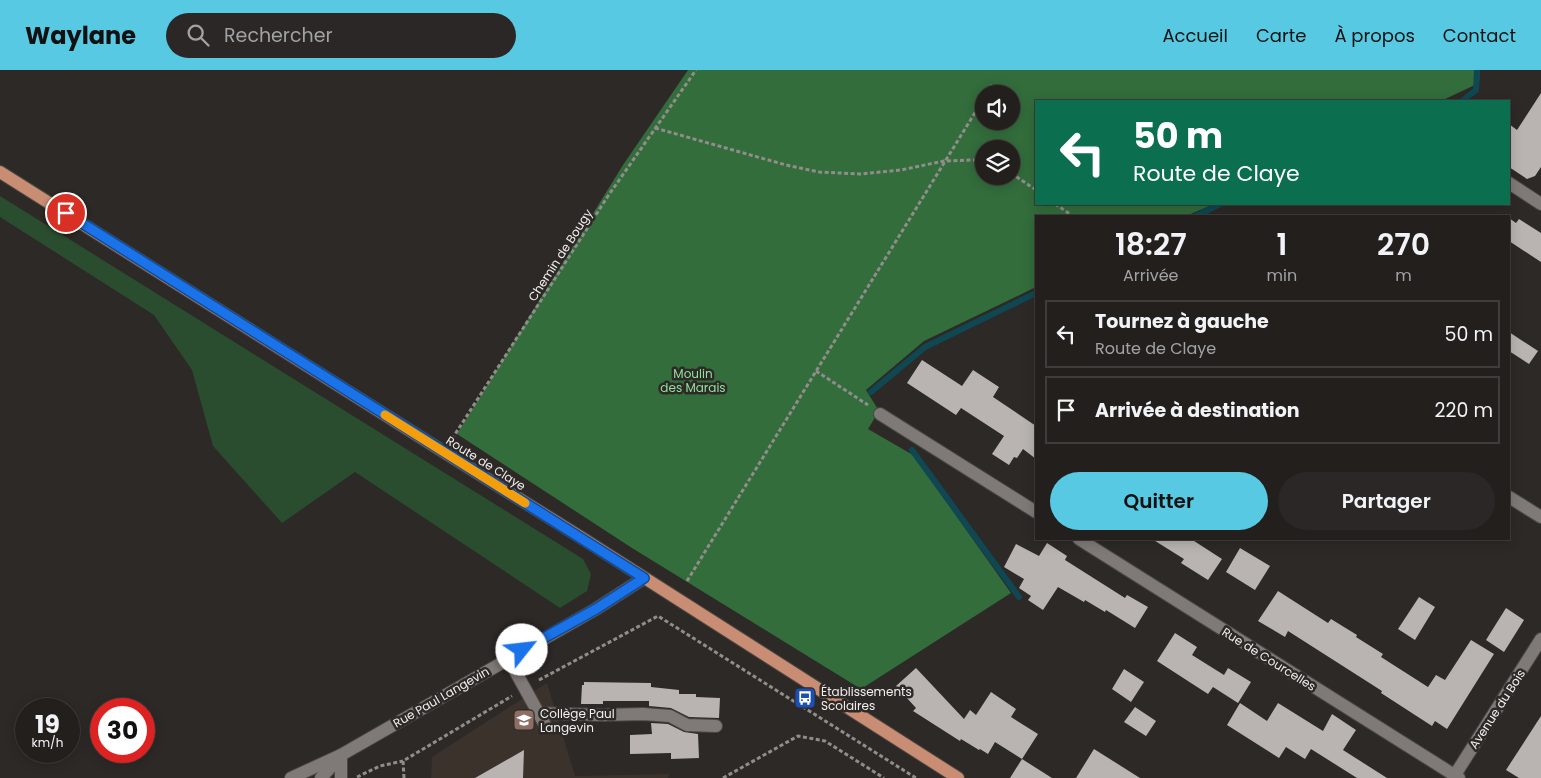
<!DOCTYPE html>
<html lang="fr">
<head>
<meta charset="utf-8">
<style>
	:root { --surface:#221f1d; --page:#2a2726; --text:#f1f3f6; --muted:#a2a2a4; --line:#3f3d3b; --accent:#57c9e2 }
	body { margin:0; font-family:Poppins,sans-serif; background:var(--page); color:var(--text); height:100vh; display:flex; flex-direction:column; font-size:19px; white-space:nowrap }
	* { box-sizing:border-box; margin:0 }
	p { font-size:16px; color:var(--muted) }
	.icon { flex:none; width:28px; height:28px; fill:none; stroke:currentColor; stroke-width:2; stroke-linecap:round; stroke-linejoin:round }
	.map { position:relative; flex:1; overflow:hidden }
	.panel { position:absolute; left:1035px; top:145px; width:475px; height:325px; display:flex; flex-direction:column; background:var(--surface); border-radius:0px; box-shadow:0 2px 12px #0003,0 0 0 1px var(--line) }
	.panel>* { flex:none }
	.top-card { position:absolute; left:1035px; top:30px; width:475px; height:105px; border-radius:0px; box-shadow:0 2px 12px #0003,0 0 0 1px var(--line); background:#0b6e4f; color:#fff; overflow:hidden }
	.buttons { position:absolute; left:975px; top:15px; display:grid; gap:10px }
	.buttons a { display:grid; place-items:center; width:45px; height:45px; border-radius:50%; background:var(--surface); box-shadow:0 2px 12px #0003,0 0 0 1px var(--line); font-size:25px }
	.speed { position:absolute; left:15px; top:628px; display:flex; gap:10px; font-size:25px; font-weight:700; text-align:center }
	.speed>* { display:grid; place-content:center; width:65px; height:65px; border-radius:50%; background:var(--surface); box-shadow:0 2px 12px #0003,0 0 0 1px var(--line); line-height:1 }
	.speed small { font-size:12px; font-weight:400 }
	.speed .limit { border:8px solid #d22; background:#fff; color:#111 }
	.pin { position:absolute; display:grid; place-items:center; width:42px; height:42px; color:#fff; margin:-21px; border:2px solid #fff; border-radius:50%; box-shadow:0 1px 5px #0007 }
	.me { position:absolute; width:55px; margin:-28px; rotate:61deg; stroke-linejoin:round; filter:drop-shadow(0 0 4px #0008) }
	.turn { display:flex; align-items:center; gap:18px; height:105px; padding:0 15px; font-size:22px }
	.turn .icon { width:65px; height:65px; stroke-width:2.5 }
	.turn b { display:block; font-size:35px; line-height:42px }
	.eta { display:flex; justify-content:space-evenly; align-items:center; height:85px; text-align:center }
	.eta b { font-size:30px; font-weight:600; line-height:35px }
	.primary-button { display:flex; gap:10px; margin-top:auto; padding:10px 15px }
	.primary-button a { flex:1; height:58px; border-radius:30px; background:var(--accent); color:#111; font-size:20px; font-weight:600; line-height:58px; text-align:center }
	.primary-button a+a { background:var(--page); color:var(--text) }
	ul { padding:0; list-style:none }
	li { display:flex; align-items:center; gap:15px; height:68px; margin:0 10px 8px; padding:0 5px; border:2px solid var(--line); border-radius:0px }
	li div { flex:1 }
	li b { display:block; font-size:19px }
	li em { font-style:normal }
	header { display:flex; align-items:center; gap:30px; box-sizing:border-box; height:70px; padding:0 25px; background:var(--accent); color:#111 }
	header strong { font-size:24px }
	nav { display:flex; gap:28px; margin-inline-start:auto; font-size:18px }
	.search { width:350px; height:45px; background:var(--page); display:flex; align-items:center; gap:12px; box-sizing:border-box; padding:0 18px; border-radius:28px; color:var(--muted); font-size:19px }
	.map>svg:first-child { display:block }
</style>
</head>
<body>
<header>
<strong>Waylane</strong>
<div class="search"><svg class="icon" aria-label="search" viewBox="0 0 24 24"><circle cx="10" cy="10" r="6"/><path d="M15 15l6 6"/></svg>Rechercher</div>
<nav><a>Accueil</a><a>Carte</a><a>À propos</a><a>Contact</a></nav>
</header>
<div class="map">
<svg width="1541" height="708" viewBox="0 0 1541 708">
	<rect width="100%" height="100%" fill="#2d2927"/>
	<!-- built -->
	<polygon fill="#3b322c" points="547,613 575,706 669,704 668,708 431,708 432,687"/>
	<!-- green -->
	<polygon fill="#294d2e" points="0,126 583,489 591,504 587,521 560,538 355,402 282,453 213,376 192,300 154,245 0,147"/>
	<!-- forest -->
	<path fill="#336d3c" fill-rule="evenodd" d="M688,0H1480L1479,13L1441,31H1036V134H1214L1186,146H1036V217L924,271L866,320L879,341L868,359L913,385L1011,523L861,619L632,478L457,364L623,95ZM984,24H1011V51H984ZM984,79H1011V106H984Z"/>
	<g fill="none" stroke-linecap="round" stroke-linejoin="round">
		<!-- stream -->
		<g stroke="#0f4853" stroke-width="6">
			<polyline points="1462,31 1476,20 1477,0"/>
			<polyline points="1196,146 1220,134"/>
			<polyline points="871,322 925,277 1036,223"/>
			<polyline points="912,380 1019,527"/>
		</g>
	</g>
	<!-- building -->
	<g fill="#b9b4b1">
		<polygon points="1541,23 1541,97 1535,106 1527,109 1509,97 1509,54 1517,60"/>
		<polygon points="1509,148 1516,153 1519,149 1541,163 1541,192 1509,171"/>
		<polygon points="1509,262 1538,281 1529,294 1509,281"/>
		<polygon points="922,290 962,316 973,300 999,317 993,327 1036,356 1036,389 1023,379 1017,388 1014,387 1009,395 992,384 1004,366 961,338 956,345 907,313"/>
		<polygon points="1152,469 1191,469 1222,489 1208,510 1181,493 1184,489"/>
		<polygon points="1047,473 1067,486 1065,490 1125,528 1127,525 1148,537 1135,558 1106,540 1105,542 1085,530 1084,532 1058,517 1043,540 1028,530 1031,526 1019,518 1024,509 1004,497 1016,474 1039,486"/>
		<polygon points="1240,478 1270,496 1255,520 1226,502"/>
		<polygon points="1278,521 1328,553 1331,549 1357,565 1356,567 1383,584 1381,587 1428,617 1436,605 1445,610 1471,570 1494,584 1447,659 1435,651 1432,656 1381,623 1382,621 1288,561 1285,567 1258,551"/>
		<polygon points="1419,527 1435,537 1415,570 1398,559"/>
		<polygon points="1506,538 1524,550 1504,582 1486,570"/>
		<polygon points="1175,563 1197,577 1192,585 1224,605 1228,598 1251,612 1238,633 1213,617 1208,624 1157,591"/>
		<polygon points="916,598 964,649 970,640 976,645 991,622 1016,639 1011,647 1038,664 1022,689 1052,708 1010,708 1022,689 995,672 988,684 980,679 979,680 961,669 960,671 913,641 916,638 896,616"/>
		<polygon points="1124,599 1144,612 1131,632 1112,619"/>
		<polygon points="584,612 651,613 651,617 679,620 679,624 696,624 696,627 720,628 719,648 689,647 671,638 649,636 649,631 603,631 603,634 581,634 582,615 584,615"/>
		<polygon points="1240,633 1267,651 1278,633 1323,661 1332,644 1356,660 1343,680 1387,708 1357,708 1311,679 1305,689 1286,677 1279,688 1227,655"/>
		<polygon points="1135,637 1156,651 1146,666 1124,652"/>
		<polygon points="1541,646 1541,708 1519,708 1506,700"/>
		<polygon points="651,653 668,654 684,662 698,664 699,688 671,689 671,683 630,684 630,665 652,664"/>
		<polygon points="1094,679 1140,708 1076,708"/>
		<polygon points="524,680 523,708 475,708"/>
	</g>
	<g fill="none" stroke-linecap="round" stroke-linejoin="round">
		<!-- minor casing -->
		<g stroke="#4a4745" stroke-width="14">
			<g id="minor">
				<polyline points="1509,113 1541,134"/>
				<polyline points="880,344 1036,442"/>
				<polyline points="1509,427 1541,447"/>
				<polyline points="1079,469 1459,708"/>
				<polyline points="508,588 545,655"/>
				<polyline points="538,643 601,645 643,644 670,646 687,655 716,656"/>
				<polyline points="341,685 341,708"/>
				<polyline points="291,708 341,685 596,539 644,508"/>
				<polyline points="321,708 338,689"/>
				<polyline points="1453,708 1541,569"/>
			</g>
		</g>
		<!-- major casing -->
		<g stroke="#4a4745" stroke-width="14">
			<polyline id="major" points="0,102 444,382 582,468 958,708"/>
		</g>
		<!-- path -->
		<g stroke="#908d8b" stroke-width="3" stroke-dasharray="4 2.5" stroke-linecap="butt">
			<polyline points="987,24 992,15"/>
			<polyline points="655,58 786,95 819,102 860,104 901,100 944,91 974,90 984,93"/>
			<polyline points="1011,103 1036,120"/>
			<polyline points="1055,134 1073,146"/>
			<polyline points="816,301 868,335"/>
			<polyline points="452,369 608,126 696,0"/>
			<polyline points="687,511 984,28"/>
			<polyline points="539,610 658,546 916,708"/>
			<polyline points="357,707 380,696 403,691"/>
			<polyline points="404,708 403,691 512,626"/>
			<polyline points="723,708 798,666 825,671 884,708"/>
		</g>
		<!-- minor -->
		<use href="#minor" stroke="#7f7a77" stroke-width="12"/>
		<!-- major -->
		<use href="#major" stroke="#c98d73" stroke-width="12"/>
	</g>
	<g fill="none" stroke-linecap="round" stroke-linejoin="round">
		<!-- route casing -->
		<g stroke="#114b97" stroke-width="12">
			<polyline id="route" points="66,143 644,508 596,539 522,580"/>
		</g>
		<!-- route -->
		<use href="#route" stroke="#1a73e8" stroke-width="9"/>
		<!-- slow -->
		<polyline stroke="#f59e0b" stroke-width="9" points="385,345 525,433"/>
	</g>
	<!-- icons -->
	<defs>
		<g id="bus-square" transform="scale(1.125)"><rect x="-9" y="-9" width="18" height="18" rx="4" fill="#1a4fb4" stroke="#2d2927"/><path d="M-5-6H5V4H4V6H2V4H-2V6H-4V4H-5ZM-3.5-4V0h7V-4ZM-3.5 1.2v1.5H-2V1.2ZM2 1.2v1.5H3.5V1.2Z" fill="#fff"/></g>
		<g id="school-square" transform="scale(1.125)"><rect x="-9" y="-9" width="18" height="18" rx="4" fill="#8d6e63" stroke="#2d2927"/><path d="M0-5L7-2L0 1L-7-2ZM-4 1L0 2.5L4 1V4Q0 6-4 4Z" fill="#fff"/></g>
	</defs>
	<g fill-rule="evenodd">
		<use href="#bus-square" x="805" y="628"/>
		<use href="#school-square" x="524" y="650"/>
	</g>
	<g text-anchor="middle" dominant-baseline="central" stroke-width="5" stroke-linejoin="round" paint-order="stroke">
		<!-- street labels -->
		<g font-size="12" fill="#f1eeed" stroke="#2d2927">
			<text transform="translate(560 185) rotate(-57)">Chemin de Bougy</text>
			<text transform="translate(486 393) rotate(32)">Route de Claye</text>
			<text transform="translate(1269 589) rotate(32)">Rue de Courcelles</text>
			<text transform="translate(441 627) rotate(-30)">Rue Paul Langevin</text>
			<text transform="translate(1497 639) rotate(-57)">Avenue du Bois</text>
		</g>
		<!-- park labels -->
		<g font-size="12" fill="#90e29a" stroke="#2d2927">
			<text x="693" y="303">Moulin<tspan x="693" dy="14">des Marais</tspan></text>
		</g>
		<!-- poi labels -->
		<g font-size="12" fill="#f1eeed" stroke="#2d2927" text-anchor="start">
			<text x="821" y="621">Établissements<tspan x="821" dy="14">Scolaires</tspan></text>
			<text x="540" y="643">Collège Paul<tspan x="540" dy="14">Langevin</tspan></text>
		</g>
	</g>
</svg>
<div class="buttons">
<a><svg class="icon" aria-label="sound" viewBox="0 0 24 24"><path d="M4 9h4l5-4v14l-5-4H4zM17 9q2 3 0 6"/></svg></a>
<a><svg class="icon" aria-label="layers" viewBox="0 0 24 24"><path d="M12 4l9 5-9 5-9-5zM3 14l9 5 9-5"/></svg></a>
</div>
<div class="speed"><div>19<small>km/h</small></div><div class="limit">30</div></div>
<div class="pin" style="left:66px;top:143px;background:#d93025"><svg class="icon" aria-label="arrive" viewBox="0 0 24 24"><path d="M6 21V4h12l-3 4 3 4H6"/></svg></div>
<svg class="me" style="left:522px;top:580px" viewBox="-20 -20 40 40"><circle r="19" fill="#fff"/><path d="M0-13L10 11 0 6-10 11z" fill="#1a73e8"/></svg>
<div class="top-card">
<div class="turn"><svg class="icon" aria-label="left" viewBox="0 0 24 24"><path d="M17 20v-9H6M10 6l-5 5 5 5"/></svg><div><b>50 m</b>Route de Claye</div></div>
</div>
<section class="panel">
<div class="eta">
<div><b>18:27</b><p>Arrivée</p></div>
<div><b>1</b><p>min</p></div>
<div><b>270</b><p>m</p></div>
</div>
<ul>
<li><svg class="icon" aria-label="left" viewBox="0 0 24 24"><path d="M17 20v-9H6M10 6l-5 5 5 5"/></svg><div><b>Tournez à gauche</b><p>Route de Claye</p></div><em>50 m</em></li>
<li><svg class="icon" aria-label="arrive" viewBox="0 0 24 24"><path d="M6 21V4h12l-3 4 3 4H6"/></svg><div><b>Arrivée à destination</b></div><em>220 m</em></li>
</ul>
<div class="primary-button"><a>Quitter</a><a>Partager</a></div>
</section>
</div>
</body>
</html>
